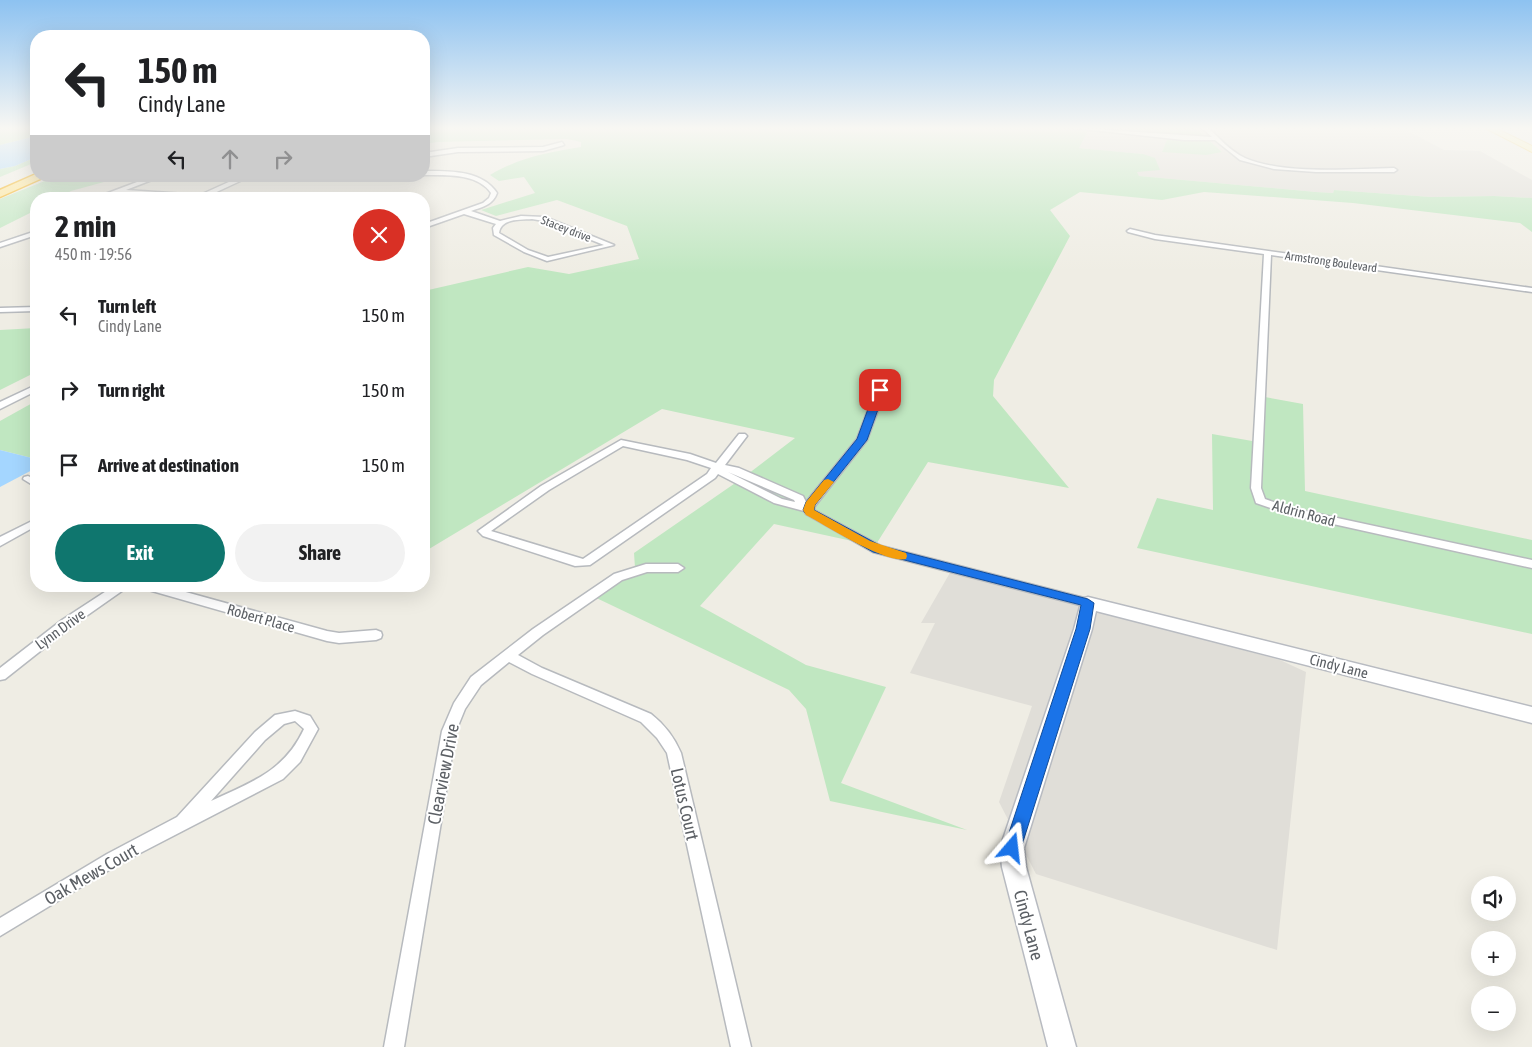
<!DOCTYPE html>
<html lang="en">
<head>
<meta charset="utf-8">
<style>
	:root { --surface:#fff; --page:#f2f2f2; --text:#202124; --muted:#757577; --accent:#0f766e }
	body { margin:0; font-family:"Asap Condensed",sans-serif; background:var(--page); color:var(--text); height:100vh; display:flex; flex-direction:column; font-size:19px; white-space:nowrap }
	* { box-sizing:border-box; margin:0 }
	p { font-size:16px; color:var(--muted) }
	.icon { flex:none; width:28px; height:28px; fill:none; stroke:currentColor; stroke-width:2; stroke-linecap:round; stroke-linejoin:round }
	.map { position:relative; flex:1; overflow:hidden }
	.details { position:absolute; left:30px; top:192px; width:400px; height:400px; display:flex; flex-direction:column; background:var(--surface); border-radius:20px; box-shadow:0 5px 20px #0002 }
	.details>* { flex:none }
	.top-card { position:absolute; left:30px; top:30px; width:400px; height:152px; border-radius:20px; box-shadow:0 5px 20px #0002; background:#fff; color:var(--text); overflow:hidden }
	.buttons { position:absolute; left:1471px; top:876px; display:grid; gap:10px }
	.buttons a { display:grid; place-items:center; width:45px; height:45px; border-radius:50%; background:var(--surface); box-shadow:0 5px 20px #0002; font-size:25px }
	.pin { position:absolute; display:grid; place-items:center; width:42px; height:42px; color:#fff; margin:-21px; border-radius:10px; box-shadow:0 2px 8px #0006 }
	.me { position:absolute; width:55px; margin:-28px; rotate:17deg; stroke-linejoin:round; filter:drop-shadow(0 0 4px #0008) }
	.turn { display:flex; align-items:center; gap:18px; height:105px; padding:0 25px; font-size:22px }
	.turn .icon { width:65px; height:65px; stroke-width:2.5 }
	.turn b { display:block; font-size:35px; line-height:42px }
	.lanes { display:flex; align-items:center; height:48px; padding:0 25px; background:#0003; justify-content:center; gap:25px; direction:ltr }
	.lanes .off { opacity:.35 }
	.round { display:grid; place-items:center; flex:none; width:52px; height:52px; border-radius:26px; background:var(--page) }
	.headline { display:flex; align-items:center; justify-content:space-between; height:85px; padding:0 25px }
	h1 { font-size:30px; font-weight:700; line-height:38px }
	.button { display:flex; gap:10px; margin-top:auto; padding:10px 25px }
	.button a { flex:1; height:58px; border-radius:30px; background:var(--accent); color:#fff; font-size:20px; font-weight:700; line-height:58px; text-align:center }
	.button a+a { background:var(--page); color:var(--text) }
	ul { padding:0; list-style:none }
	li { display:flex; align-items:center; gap:15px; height:75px; padding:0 25px }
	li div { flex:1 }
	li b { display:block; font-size:19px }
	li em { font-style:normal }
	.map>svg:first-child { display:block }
</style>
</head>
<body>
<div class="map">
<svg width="1532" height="1047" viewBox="0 0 1532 1047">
	<rect width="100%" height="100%" fill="#efede4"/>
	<!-- industrial -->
	<g fill="#e0ded8">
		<polygon points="1058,127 1131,127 1127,132 1169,137 1162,151 1222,152 1194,127 1400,127 1444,150 1480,151 1532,180 1532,198 1494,196 1431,197 1334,190 1333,193 1316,192 1139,176 1136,172 1143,154 1079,148 1089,129"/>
		<polygon points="951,571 1280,660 1306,672 1277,950 1036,874 999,802 1032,706 910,673 935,623 921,623"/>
	</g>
	<!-- green -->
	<g fill="#c0e7c1">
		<polygon points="0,127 36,127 36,136 0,145"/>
		<path d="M424,127H1058L1089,129L1079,148L1143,154L1155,158L1160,170L1137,172L1139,176L1316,192L1333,193L1334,190L1431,197L1494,196L1532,198V232L1520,223L1353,203L1204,192L1162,200L1080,192L1050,210L1070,236L994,380L993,396L1069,488L928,462L875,546L774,524L700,606L806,665L886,687L841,783L967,830L830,801L806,709L789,690L588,594L635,568L634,553L744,477L795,438L662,409L424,552V291L528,267L569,274L639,259L627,226L557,200L496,216L481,210L535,193L524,177L499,181L490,175C518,158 549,152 581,147V142L567,139L437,142L424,144Z"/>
		<polygon points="1131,127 1194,127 1222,152 1206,155 1162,152 1168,137 1127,133"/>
		<polygon points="36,157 36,162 0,177 0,169 15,166"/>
		<polygon points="57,176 126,176 71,191 57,199 36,199 36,210 0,228 0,199"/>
		<polygon points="36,328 36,372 0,390 0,330"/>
		<polygon points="1259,396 1303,404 1305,491 1532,540 1532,634 1137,548 1157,498 1213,510 1212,434 1258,442"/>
		<polygon points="36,401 36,459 0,450 0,421"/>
	</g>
	<!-- water -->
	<g fill="#a4d6ff">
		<polygon points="36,136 36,157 15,166 0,169 0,145"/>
		<polygon points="0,450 36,459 36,468 0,487"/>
	</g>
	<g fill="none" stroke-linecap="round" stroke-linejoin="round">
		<!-- street casing -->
		<g stroke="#b7babe" stroke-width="3">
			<g id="street">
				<path d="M1064,127L1212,137L1201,127H1207C1219,137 1229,151 1245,158C1285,175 1350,169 1394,168L1397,170L1394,172H1316L1274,169L1240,160L1215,140H1184Z"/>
				<polygon points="562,142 564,145 543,151 458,152 424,157 424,153 458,148 543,147"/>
				<path d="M424,171C449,171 482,170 497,193C493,205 482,207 471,211L500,221L521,216L545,217L614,245L547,261L524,252L494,235L493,228L496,224L464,214L424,228V224L483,203L489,198L491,193C478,173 445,175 424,175ZM532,219L544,221L604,245L548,257L528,250L499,233C501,218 520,220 532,219Z"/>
				<polygon points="153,176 162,176 126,190 200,195 242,176 251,176 208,196 234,199 195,199 118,193 102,199 92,199"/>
				<polygon points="1130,229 1155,235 1532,288 1532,292 1271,255 1261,488 1265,499 1291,508 1532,560 1532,568 1288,514 1256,503 1251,488 1264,254 1155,239 1128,232 1127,231"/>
				<polygon points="36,231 36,235 0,247 0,243"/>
				<polygon points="36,307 36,311 0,312 0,308"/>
				<polygon points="36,385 36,391 0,409 0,402"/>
				<path d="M880,388L885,391L867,440L815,506L814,510L881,546L1092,600L1094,603L1092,606L1088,607L873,552L806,514L804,511L774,503L718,474L715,478L590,565L575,566L483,536L478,531L541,486L621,440L690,454L716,463L739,434H745L747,436L725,465L739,468L803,496L806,502L857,439L875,391ZM623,446L687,460L711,468L707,474L583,559L491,531L549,490ZM728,472L794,500L795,502L782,499Z"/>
				<polygon points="28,476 36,480 36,487 23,479 24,477"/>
				<polygon points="36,519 36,526 0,546 0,537"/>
				<path d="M646,564H678L684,568L678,572H647L622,580L543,635L518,655L542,668L651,714C665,725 674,737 681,753L751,1047H731L667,753L657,738L641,722L532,674L509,662L481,685L465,709L456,731L404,1047H384L442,731L454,703L471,677L533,629L614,574Z"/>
				<polygon points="114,586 129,586 72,626 5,679 0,680 0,668 62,620"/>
				<polygon points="143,586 164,586 327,631 339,633 376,630 381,632 382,635 381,638 376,640 339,643 327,641 145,589"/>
				<path d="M295,711L310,716L318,729L300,762L283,779L119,864L0,936V918L107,854L177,817L255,732L275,715ZM295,721L304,729C284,772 251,782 211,801L265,740L284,724Z"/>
			</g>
		</g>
		<!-- secondary casing -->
		<g stroke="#b8bbc1" stroke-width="3">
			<polygon id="secondary" points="1088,597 1532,707 1532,723 1096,611 1092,629 1024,848 1026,867 1076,1047 1048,1047 1002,867 1000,848 1074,629 1082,599"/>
		</g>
		<!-- primary casing -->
		<g stroke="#f5cc57" stroke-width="2">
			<polygon id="primary" points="1483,127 1493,127 1532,146 1532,152"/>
		</g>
		<!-- highway casing -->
		<g stroke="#f3ab00" stroke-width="3">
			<polygon id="highway" points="36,174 36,176 47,176 0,197 0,190"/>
		</g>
		<!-- street -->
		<use href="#street" fill="#fff" fill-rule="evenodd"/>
		<!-- secondary -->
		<use href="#secondary" fill="#fff" fill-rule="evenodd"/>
		<!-- primary -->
		<use href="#primary" fill="#fff3a9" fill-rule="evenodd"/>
		<!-- highway -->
		<use href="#highway" fill="#ffe48b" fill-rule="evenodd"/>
	</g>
	<!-- sky -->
	<linearGradient id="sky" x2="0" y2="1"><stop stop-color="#8dc2f1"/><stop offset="0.47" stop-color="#f8f7f3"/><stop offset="1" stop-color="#f8f7f3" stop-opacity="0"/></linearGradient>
	<rect width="1532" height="273" fill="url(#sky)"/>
	<!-- route -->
	<polygon fill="#1a73e8" stroke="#114b97" points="880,388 885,390 867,440 815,505 814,510 881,546 1088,599 1094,603 1090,629 1021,848 1018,853 1012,855 1006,853 1004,848 1076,629 1081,605 873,552 805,513 803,510 806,502 857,439 875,390"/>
	<!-- slow -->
	<path fill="#f59e0b" d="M828,479L834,482L815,505L814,510L870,541L906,553L907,556L906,559C886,564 825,525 806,515L803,510L806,502L824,480Z"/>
	<g text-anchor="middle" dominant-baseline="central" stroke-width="4" stroke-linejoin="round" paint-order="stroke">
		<!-- far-street labels -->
		<g font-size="12" fill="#5c6065" stroke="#fff">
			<text transform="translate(566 229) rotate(21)">Stacey drive</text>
			<text transform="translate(1331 262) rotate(8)">Armstrong Boulevard</text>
		</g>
		<!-- street labels -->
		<g font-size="15" fill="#5c6065" stroke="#fff">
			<text transform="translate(1304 513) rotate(15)">Aldrin Road</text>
			<text transform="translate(261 618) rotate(16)">Robert Place</text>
			<text transform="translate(60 629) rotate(-36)">Lynn Drive</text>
			<text transform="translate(1339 666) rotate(14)">Cindy Lane</text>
		</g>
		<!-- near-street labels -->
		<g font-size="18" fill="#5c6065" stroke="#fff">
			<text transform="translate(443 774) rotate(-79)">Clearview Drive</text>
			<text transform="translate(685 804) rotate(77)">Lotus Court</text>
			<text transform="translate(91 874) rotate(-30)">Oak Mews Court</text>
			<text transform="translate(1029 925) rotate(75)">Cindy Lane</text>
		</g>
	</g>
</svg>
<div class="buttons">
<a><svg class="icon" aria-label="sound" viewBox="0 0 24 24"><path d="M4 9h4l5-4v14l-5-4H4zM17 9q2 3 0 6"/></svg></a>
<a>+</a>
<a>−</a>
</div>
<div class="pin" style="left:880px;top:390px;background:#d93025"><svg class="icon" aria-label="arrive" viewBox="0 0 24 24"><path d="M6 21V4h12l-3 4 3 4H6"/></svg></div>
<svg class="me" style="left:1012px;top:848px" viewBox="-20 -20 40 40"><path d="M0-17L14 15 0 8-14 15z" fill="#1a73e8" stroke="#fff" stroke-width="4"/></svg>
<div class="top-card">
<div class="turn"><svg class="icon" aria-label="left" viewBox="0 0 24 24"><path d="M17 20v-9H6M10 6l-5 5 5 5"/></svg><div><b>150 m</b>Cindy Lane</div></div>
<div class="lanes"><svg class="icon" aria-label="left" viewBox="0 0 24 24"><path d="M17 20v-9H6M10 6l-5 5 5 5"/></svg><svg class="icon off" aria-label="ahead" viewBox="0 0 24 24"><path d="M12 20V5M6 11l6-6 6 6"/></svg><svg class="icon off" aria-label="right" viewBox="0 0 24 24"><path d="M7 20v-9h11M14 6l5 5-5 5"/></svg></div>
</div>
<section class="details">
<div class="headline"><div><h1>2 min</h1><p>450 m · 19:56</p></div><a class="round" style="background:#d93025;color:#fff"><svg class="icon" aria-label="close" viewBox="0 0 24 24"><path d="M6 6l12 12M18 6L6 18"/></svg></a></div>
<ul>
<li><svg class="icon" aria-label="left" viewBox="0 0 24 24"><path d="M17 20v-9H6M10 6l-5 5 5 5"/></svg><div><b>Turn left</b><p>Cindy Lane</p></div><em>150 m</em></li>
<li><svg class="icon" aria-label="right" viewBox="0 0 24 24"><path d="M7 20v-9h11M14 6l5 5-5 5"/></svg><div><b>Turn right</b></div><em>150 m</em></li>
<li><svg class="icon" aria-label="arrive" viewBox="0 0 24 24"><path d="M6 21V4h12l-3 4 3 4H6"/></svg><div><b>Arrive at destination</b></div><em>150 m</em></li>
</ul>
<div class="button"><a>Exit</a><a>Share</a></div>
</section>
</div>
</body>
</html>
